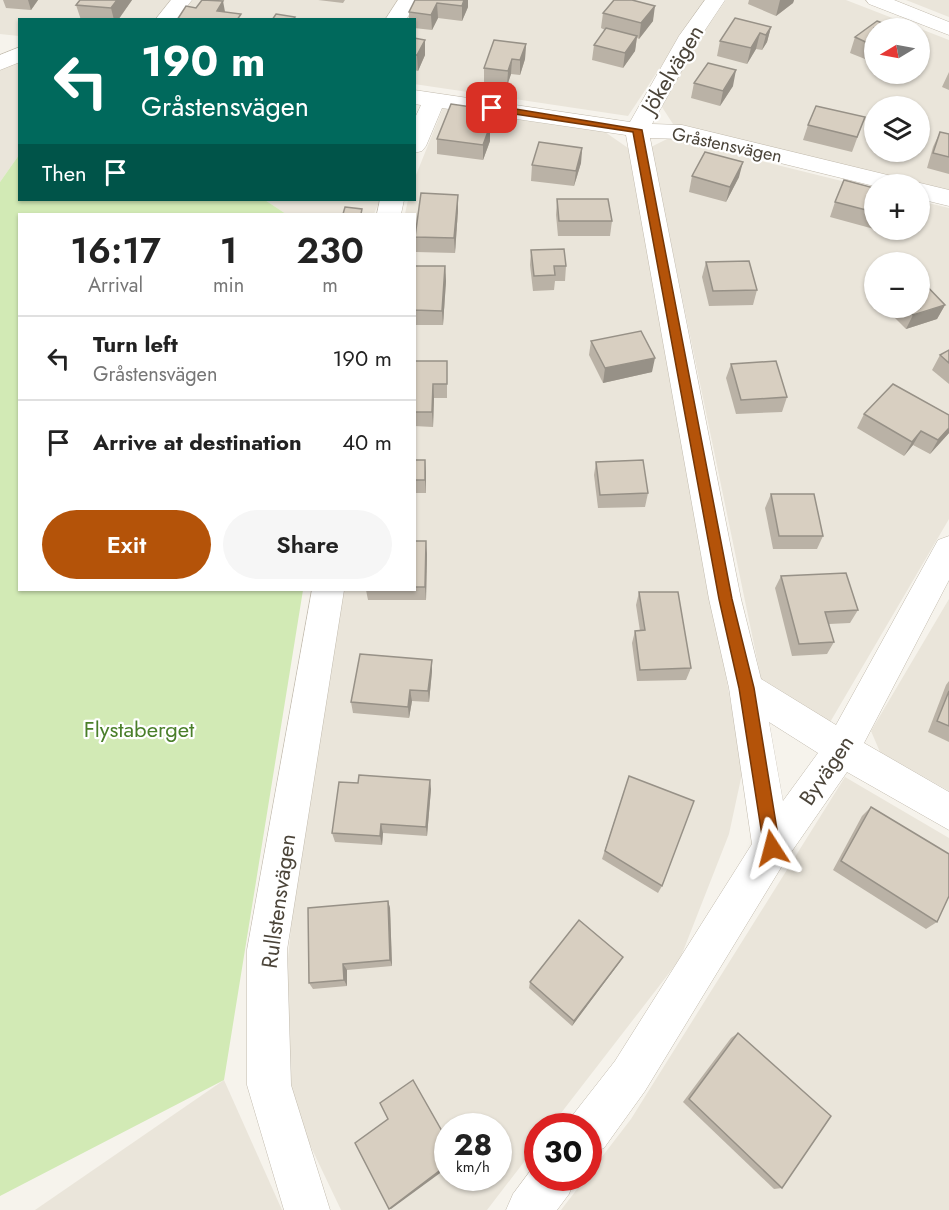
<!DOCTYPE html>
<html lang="en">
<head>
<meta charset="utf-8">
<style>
	:root { --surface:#fff; --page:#f6f6f6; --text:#222; --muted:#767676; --line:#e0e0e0; --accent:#b45309 }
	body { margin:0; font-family:Jost,sans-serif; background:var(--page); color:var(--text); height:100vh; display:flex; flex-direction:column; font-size:22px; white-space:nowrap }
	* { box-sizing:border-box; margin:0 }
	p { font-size:20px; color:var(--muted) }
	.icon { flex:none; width:33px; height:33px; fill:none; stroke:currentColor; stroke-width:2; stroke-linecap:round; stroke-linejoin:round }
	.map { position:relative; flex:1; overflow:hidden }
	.panel { position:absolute; left:18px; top:213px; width:398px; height:378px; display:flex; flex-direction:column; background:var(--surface); border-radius:0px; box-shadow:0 2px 4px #0004 }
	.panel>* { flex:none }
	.banner { position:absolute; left:18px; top:18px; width:398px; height:183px; border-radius:0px; box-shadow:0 2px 4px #0004; background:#00695c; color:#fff; overflow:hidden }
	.needle { width:39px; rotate:260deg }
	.tools { position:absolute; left:864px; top:18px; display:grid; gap:12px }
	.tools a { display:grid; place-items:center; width:66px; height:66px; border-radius:50%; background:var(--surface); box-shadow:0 2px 4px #0004; font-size:30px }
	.speed { position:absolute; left:434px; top:1113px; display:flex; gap:12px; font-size:30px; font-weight:700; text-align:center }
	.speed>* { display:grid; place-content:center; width:78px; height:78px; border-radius:50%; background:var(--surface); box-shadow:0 2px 4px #0004; line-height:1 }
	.speed small { font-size:15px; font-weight:400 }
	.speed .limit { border:9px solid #d22; background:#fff; color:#111 }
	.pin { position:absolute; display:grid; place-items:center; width:51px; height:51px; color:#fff; margin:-26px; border-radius:12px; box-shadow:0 3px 9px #0006 }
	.me { position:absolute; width:66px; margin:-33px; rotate:351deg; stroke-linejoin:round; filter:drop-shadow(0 0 4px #0008) }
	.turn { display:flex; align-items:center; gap:21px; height:126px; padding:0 24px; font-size:27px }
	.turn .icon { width:78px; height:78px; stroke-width:2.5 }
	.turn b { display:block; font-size:42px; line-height:51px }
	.then { display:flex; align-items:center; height:57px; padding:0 24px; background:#0003; gap:12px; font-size:22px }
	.eta { display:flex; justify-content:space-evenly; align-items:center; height:102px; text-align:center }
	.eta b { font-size:36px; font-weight:600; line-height:42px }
	.action { display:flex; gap:12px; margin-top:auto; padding:12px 24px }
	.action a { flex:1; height:69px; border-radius:36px; background:var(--accent); color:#fff; font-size:24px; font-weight:600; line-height:69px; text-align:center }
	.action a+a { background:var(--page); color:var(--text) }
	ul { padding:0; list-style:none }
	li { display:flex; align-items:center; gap:18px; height:84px; padding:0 24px; border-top:2px solid var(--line) }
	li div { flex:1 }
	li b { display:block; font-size:22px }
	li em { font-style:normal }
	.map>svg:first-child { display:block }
</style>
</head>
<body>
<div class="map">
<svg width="949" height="1210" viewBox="0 0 949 1210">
	<rect width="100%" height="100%" fill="#f6f3ec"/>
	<!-- residential -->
	<g fill="#eae5da" fill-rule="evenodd">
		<polygon points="0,0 705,0 628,116 414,84 414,20 20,20 19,36 0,34"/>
		<path d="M726,0H846L949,40V190L673,124L662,107L699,39ZM874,28H920V74H874ZM874,106H920V152H874Z"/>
		<polygon points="906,0 949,0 949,17"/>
		<polygon points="19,58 19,155 0,182 0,68"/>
		<path d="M443,108L605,132L628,148L743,769L729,834L680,959L551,1126H537V1145L487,1210H341L291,1105L281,1032L294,896L344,590H414V214H405L408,200H414V180ZM447,1126H498V1178H447Z"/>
		<path d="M669,138L874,189V230H920V201L949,208V519L829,724L762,683L651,147ZM874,262H920V308H874Z"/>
		<polygon points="265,200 380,200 374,214 286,214"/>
		<polygon points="949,599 949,791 880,752 871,731"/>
		<polygon points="845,777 949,838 949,1210 561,1210 631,1119"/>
		<polygon points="224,1080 282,1210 35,1210"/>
	</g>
	<!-- green -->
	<polygon fill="#d2eab5" points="19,155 20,200 265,200 286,214 20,214 20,590 303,590 224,1080 0,1196 0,182"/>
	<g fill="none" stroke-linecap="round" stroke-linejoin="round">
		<!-- street casing -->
		<g stroke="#c2bbae" stroke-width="1">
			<g id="street">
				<polygon points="171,0 192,0 176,20 155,20"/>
				<polygon points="398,0 414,0 416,3 406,20 385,20"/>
				<path d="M705,0H725L701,36L652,124L682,125L904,179L907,184L874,186L682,139L650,138L741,599L761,679L836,725L938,540L949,536V580L864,743L949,792V830L847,772L785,861L645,1091L604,1148L588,1154V1126H568L572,1116L615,1061L752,844L729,688L709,599L626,135L442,108L426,146L422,151L414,153V120L421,105L414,104V90L630,122L679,36ZM769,722L818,753L783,801Z"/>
				<polygon points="866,0 894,0 949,22 949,35 869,4"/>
				<polygon points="20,47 20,62 0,70 0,55"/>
				<polygon points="920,183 949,190 949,206 920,199 920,184 916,184"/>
				<polygon points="380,200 404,200 401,214 377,214"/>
				<polygon points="312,590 344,590 287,950 291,1085 330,1210 284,1210 247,1085 247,950"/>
				<polygon points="537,1162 537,1178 575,1178 569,1194 557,1210 506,1210 513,1194"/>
			</g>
		</g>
		<!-- street -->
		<use href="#street" fill="#fff" fill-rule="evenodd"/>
	</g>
	<!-- wall -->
	<g fill="#bab2a6">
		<polygon points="3,0 38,0 31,10 6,8"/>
		<polygon points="80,0 132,0 118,20 81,20 76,5"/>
		<polygon points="318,0 345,0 343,3"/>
		<polygon points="415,0 468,0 468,7 462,21 438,18 432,30 414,28 414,20 409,20 409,12"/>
		<polygon points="749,0 794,0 793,3 776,16 748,4"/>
		<polygon points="603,13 653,21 639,39 637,38 635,51 623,68 592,60 594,45 605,30 601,28"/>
		<polygon points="771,27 767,42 762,50 756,49 747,64 717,56 720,41"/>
		<polygon points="874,28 874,58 870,61 850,53 855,37"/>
		<polygon points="414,38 425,40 425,55 418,71 414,70"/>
		<polygon points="526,44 525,59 520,75 511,74 507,86 484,83 484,68"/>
		<polygon points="949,72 949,90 942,87"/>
		<polygon points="694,83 733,86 720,106 691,98"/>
		<polygon points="865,117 852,152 803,140 808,125"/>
		<polygon points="479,123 479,124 490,126 490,141 483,160 437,154 437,139"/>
		<polygon points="940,132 949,134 949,174 927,168 933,147"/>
		<polygon points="582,148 581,163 574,186 531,181 532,165"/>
		<polygon points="692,176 739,177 726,202 689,192"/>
		<polygon points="874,188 874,229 830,217 835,202"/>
		<polygon points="458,195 458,210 455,253 416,252 415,237"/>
		<polygon points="557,199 612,221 610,236 558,236 556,215"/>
		<polygon points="531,250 566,266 565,281 555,281 554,290 533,291 530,265"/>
		<polygon points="706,262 757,290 753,305 709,306 702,277"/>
		<polygon points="414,266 445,266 446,281 443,325 414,325"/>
		<polygon points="945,305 937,319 906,329 885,308 920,308"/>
		<polygon points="591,341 652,372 603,383 589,355"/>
		<polygon points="949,350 949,384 932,370 940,355"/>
		<polygon points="414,361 447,376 447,398 434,398 433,427 414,426"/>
		<polygon points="731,364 787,397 782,412 736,414 726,378"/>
		<polygon points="864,414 949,415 949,433 930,454 913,445 904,456 857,428"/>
		<polygon points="414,460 426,473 426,493 415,493 414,504"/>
		<polygon points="596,462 648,493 645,507 598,508 594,475"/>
		<polygon points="771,494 823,536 817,549 773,549 765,508"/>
		<polygon points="414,541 427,554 426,600 368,600 366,590 414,590"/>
		<polygon points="781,576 858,610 850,623 829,624 834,642 827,654 792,656 775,588"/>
		<polygon points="639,592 691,668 686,680 637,681 632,643 635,631 640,631 636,605"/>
		<polygon points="432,660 432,671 429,702 412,701 409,718 353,713 351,702"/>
		<polygon points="949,681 949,742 928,732 946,685"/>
		<polygon points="629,776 662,886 658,893 602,859"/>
		<polygon points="431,789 427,836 383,833 382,845 335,842 332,833"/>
		<polygon points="871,807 937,922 926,929 833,870 862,816"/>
		<polygon points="388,901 390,908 392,966 347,970 347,986 313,989 309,983"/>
		<polygon points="623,957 619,963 572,1026 529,988 530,982"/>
		<polygon points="738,1033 782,1188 774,1189 683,1102 731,1038"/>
	</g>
	<!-- shaded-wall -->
	<g fill="#979187">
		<polygon points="28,0 38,0 31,10"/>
		<polygon points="117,0 132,0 118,20 114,20 111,8"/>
		<polygon points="464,0 468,0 468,7 462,21 462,6"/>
		<polygon points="780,0 794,0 793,3 776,16"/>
		<polygon points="223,1 226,17 217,11"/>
		<polygon points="437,3 438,18 432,30 431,15"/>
		<polygon points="655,6 653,21 639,39 641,23"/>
		<polygon points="771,27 767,42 762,50 766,35"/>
		<polygon points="760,33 756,49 747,64 751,48"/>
		<polygon points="637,36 635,51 623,68 625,53"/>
		<polygon points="425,40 425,55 418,71 417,55"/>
		<polygon points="526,44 525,59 520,75 520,60"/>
		<polygon points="874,47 874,58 870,61"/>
		<polygon points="512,59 511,74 507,86 508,71"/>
		<polygon points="736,70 733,86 720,106 723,91"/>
		<polygon points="479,108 479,123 473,139 473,123"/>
		<polygon points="490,126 490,141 483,160 483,145"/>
		<polygon points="582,148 581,163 574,186 576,171"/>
		<polygon points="743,162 739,177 726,202 730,187"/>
		<polygon points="458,195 458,210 455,253 454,238"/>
		<polygon points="445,266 446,281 443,325 442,311"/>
		<polygon points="945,305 937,319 906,329 913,315"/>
		<polygon points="655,358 652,372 603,383 605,368"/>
		<polygon points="433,384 434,398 433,427 432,412"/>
		<polygon points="949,428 949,433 930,454 938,440"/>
		<polygon points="921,431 913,445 904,456 912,442"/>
		<polygon points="425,460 426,473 426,493 425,480"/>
		<polygon points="426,541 427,554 426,600 425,587"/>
		<polygon points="432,660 432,671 429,702 428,691"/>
		<polygon points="410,690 412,701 409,718 408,707"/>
		<polygon points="430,780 431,789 427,836 426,827"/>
		<polygon points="381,824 383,833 382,845 380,836"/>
		<polygon points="388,901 390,908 392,966 390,960"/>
		<polygon points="623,957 619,963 572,1026 574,1021"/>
		<polygon points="343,964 347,970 347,986 344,980"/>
		<polygon points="447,1165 447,1168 391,1209 389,1209"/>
	</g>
	<!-- building -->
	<g fill="#d8cfc1" stroke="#979187" stroke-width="1.5">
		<polygon points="80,0 117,0 111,8 76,5"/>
		<polygon points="202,0 223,1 217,11 241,14 237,20 177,20 186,6 196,8"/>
		<polygon points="415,0 464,0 462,6 437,3 431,15 409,12"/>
		<polygon points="614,0 632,0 655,6 641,23 603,13"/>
		<polygon points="276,14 295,17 293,20 272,20"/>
		<polygon points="735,18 771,27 766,35 760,33 751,48 720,41"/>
		<polygon points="877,21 895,28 874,28 874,46 855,37"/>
		<polygon points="606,28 637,36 625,53 594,45"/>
		<polygon points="414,38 425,40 417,55 414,55"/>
		<polygon points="494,40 526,44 520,60 512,59 508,71 484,68"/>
		<polygon points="708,63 736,70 723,91 694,83"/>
		<polygon points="451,104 479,108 473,123 490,126 483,145 437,139"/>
		<polygon points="816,106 865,117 857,137 808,125"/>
		<polygon points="940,132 949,134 949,157 933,153"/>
		<polygon points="539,142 582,148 576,171 532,165"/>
		<polygon points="705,152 743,162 730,187 692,176"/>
		<polygon points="844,180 874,188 874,212 835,202"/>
		<polygon points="421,193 458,195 454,238 415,237"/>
		<polygon points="557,199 608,199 612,221 559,221"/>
		<polygon points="345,207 362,209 361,214 343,214"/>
		<polygon points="564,249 566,266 554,266 555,275 534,276 531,250"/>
		<polygon points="749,261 757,290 713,291 706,262"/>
		<polygon points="414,266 445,266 442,311 414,310"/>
		<polygon points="920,279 945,305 913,315 906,308 920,308"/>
		<polygon points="641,331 655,358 605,368 591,341"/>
		<polygon points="949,350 949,363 940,355"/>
		<polygon points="414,361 447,361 447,384 433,384 432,412 414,412"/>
		<polygon points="776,361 787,397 741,400 731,364"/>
		<polygon points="893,384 949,415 949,428 938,440 921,431 912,442 864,414"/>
		<rect x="414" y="460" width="11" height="20"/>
		<polygon points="643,460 648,493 600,495 596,462"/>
		<polygon points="771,494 814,494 823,536 779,536"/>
		<polygon points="414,541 426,541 425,587 414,587"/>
		<polygon points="846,573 858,610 825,612 834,642 799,644 781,576"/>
		<polygon points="639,592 678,592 691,668 640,670 635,631 645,630"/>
		<polygon points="360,654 432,660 428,691 410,690 408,707 351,702"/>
		<polygon points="949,691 949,726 937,721"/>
		<polygon points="359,775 430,780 426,827 381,824 380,836 332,833 339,782 358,783"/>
		<polygon points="629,776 694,801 662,886 605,851"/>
		<polygon points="871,807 949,854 949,896 937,922 841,861"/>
		<polygon points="388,901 390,960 343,964 344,980 309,983 308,908"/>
		<polygon points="579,920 623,957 574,1021 530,982"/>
		<polygon points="738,1033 831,1116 782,1188 689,1099"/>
		<polygon points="413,1080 447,1140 447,1165 389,1209 355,1143 388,1119 380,1103"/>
	</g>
	<!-- route -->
	<polygon fill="#b45309" stroke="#753606" stroke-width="1.5" points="492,105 642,130 732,599 754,688 780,848 778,853 772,856 767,853 764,848 739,688 719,599 633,132 489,110 487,108"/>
	<g text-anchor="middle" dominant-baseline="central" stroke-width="4.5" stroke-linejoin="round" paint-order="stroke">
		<!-- far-street labels -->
		<g font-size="18" fill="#4b4439" stroke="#fff">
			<text transform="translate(727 145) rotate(12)">Gråstensvägen</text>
		</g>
		<!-- street labels -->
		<g font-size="22" fill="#4b4439" stroke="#fff">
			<text transform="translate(672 69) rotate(-59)">Jökelvägen</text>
			<text transform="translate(826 770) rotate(-56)">Byvägen</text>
			<text transform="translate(278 901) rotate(-82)">Rullstensvägen</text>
		</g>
		<!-- park labels -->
		<g font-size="22" fill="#4a7f2a" stroke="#fff">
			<text x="139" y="729">Flystaberget</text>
		</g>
	</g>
</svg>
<div class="tools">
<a><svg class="needle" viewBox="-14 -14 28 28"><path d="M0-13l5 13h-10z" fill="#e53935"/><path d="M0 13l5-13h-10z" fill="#767676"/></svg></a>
<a><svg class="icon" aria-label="layers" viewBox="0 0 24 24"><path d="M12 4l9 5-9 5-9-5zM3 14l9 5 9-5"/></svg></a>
<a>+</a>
<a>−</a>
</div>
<div class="speed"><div>28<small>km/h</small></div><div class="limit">30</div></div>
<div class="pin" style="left:492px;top:108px;background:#d93025"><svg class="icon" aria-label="arrive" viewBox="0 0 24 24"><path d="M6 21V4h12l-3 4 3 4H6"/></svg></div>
<svg class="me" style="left:772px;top:848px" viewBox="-20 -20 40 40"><path d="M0-17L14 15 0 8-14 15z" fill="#b45309" stroke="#fff" stroke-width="4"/></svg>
<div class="banner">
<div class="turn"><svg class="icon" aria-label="left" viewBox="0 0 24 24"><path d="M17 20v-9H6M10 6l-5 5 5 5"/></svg><div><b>190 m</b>Gråstensvägen</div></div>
<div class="then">Then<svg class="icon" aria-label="arrive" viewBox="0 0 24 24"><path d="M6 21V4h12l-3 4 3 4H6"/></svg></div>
</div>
<section class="panel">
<div class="eta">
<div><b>16:17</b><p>Arrival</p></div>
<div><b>1</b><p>min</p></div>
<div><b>230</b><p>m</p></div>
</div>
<ul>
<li><svg class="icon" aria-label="left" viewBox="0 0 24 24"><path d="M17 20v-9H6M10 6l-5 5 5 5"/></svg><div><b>Turn left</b><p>Gråstensvägen</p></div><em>190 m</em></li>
<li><svg class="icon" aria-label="arrive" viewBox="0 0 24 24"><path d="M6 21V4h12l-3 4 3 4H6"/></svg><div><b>Arrive at destination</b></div><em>40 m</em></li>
</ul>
<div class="action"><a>Exit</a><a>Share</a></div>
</section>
</div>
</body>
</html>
